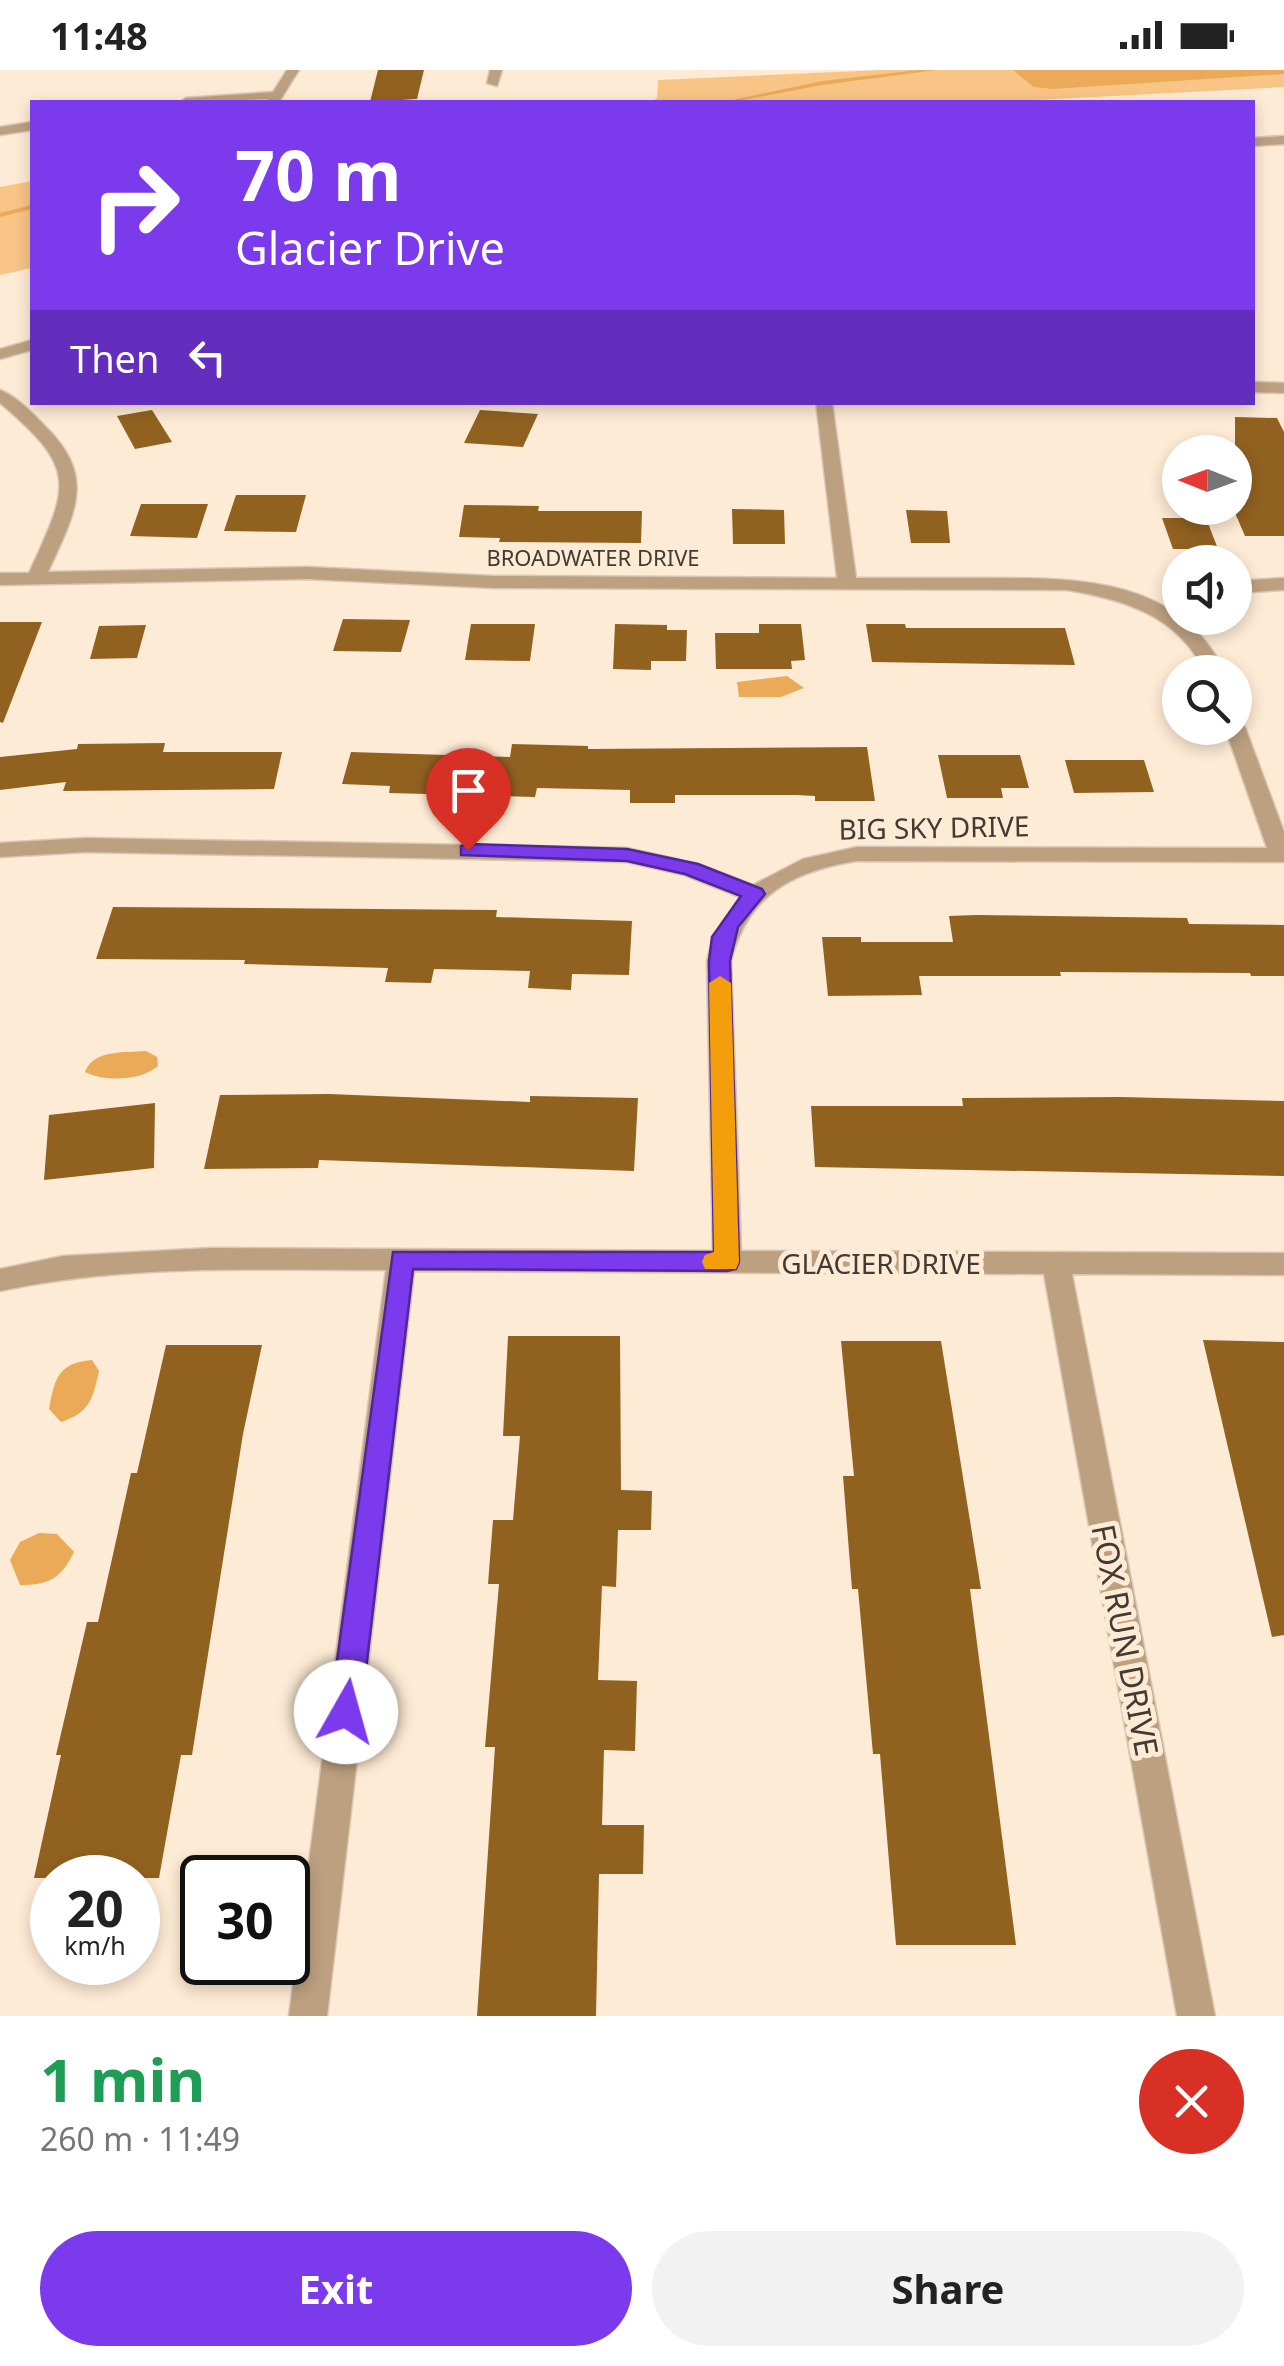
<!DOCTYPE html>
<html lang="en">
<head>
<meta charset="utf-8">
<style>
	:root { --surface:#fff; --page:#f2f2f2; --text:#222; --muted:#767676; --accent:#7c3aed }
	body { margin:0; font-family:"Noto Sans",sans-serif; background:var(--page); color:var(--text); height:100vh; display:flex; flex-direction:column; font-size:38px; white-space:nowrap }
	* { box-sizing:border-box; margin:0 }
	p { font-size:32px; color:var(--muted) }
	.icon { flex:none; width:55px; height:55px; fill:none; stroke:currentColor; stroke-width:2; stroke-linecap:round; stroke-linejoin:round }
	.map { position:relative; height:1946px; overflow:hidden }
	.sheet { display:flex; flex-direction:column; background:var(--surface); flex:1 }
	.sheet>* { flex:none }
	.guide { position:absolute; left:30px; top:30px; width:1225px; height:305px; border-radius:0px; box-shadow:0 5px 15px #0003; background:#7c3aed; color:#fff; overflow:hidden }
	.needle { width:65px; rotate:271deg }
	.tools { position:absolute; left:1162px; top:365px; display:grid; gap:20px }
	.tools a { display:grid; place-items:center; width:90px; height:90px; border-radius:50%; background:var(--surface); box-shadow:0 5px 15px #0003; font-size:50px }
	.speed { position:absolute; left:30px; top:1785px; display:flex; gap:20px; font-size:50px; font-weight:700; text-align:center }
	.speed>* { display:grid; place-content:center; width:130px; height:130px; border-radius:50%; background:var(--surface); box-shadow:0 5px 15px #0003; line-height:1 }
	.speed small { font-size:25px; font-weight:400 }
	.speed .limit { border:5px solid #111; border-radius:15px; background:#fff; color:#111 }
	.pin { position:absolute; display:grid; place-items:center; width:85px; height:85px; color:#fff; margin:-102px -42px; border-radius:50% 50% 50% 0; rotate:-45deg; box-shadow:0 0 10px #0007 }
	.pin .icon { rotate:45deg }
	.me { position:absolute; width:110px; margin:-55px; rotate:7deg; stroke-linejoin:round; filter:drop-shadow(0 0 8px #0008) }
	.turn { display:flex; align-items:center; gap:35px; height:210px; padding:0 40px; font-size:45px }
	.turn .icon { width:130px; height:130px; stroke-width:2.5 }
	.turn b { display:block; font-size:70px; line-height:85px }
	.then { display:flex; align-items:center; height:95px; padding:0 40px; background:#0003; gap:20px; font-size:38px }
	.round { display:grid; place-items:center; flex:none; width:105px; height:105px; border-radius:52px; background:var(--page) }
	.headline { display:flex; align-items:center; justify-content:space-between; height:170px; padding:0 40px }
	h1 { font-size:60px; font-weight:700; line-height:75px; color:#1e9e55 }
	.cta { display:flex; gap:20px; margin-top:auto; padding:20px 40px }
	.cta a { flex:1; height:115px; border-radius:60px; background:var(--accent); color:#fff; font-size:40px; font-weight:700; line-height:115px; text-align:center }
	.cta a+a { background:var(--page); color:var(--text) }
	.status { display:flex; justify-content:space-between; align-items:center; height:70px; padding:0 50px; background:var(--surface); direction:ltr }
	.status svg { height:28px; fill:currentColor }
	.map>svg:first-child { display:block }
</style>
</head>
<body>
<div class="status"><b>11:48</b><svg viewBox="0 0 49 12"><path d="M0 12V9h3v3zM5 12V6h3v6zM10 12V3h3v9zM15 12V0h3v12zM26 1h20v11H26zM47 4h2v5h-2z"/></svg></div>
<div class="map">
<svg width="1284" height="1946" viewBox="0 0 1284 1946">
	<rect width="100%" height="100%" fill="#feebd5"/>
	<!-- green -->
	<g fill="#f9c586">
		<polygon points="882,0 1284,0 1284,17 997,32 651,32 657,28 658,10"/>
		<polygon points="32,111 32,198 0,205 0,117"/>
	</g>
	<!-- water -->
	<g fill="#eaaa58">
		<polygon points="1013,0 1284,0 1284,4 1052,19 1034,17"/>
		<polygon points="787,606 804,618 781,627 739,627 737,612"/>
		<path d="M146,981L157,987L158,996C141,1011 105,1012 85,1002C94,979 124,983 146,981Z"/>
		<path d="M92,1290L99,1301C93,1328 90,1343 61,1352L49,1339C55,1308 58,1293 92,1290Z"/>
		<path d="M39,1463L57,1464L74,1482C61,1508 50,1515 20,1515L10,1490L20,1472Z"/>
	</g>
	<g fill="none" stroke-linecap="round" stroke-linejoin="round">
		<!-- stream -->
		<g fill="#eaaa58" fill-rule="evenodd">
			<polygon points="918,0 937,0 822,15 733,32 723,32 822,11"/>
			<polygon points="32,135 32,139 0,147 0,143"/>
		</g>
	</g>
	<!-- building -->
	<g fill="#916120">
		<polygon points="378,0 424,0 417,29 370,32"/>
		<polygon points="152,340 172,372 135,379 117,346"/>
		<polygon points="480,340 538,344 523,377 464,373"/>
		<polygon points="1235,347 1277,348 1284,362 1284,466 1245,466 1235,443"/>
		<polygon points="236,425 306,425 296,462 224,461"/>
		<polygon points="141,434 208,434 197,468 130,466"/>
		<polygon points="464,435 539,436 538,441 642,441 641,473 499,472 500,468 459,467"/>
		<polygon points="732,439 784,440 785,474 733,474"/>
		<polygon points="906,440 947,441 950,473 911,473"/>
		<polygon points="1162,448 1206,448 1218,479 1173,479"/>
		<polygon points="343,549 410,550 401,582 333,581"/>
		<polygon points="0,552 42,552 3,653 0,652"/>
		<polygon points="471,554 535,554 530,591 465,590"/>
		<polygon points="615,554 667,555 667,560 687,560 686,591 651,591 651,600 613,599"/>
		<polygon points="759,554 801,554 805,590 791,591 792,599 716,599 715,563 759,563"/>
		<polygon points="866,554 905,554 906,558 1065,558 1075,595 872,592"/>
		<polygon points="146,555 137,588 90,589 99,556"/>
		<polygon points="165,673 163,682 282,682 274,719 63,721 66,712 0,720 0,687 77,679 78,674"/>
		<polygon points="512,674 588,676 588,679 867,677 875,731 815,731 815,726 796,725 675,725 675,733 630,733 630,720 537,718 535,727 389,723 390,716 342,714 351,682 510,687"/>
		<polygon points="938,685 1020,685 1029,718 1001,718 1003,728 947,728"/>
		<polygon points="1065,690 1144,690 1154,722 1074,723"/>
		<polygon points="113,837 497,840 496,847 632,851 629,905 572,904 571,920 528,918 530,901 434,899 431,913 385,912 388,898 244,894 245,890 96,889"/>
		<polygon points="976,845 1187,848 1189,854 1284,855 1284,906 1251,906 1250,903 1060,902 1061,906 919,906 922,925 828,926 822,867 861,867 861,872 953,872 949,846"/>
		<polygon points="329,1024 530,1032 530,1026 638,1028 634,1101 319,1090 318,1098 204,1099 220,1025"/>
		<polygon points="1120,1027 1284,1031 1284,1106 815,1097 811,1036 963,1036 962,1028"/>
		<polygon points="155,1033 154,1098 44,1110 49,1045"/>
		<polygon points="508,1266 620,1266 621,1420 652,1421 651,1460 618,1460 616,1517 602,1516 598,1610 637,1611 635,1681 604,1680 602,1755 644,1755 643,1804 599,1804 596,1946 477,1946 495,1677 485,1677 499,1514 488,1514 493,1450 513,1450 520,1366 503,1366"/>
		<polygon points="1203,1270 1284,1272 1284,1565 1272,1567"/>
		<polygon points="841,1271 941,1271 981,1519 970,1519 1016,1875 896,1875 880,1684 873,1684 858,1519 852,1519 843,1406 854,1406"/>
		<polygon points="166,1275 262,1275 243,1364 192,1685 181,1685 159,1808 34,1808 61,1685 56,1685 87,1552 98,1552 131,1403 137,1403"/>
	</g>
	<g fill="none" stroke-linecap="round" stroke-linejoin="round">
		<!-- street casing -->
		<g stroke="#d9c8b5" stroke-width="3">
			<g id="street">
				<polygon points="287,0 299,0 279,32 267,32 268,29 180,32 186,28 273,22"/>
				<polygon points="490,0 502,0 497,16 487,13"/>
				<polygon points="32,52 32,60 0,65 0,57"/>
				<polygon points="1284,66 1284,74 1252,76 1252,68"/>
				<polygon points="32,270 32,280 0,289 0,279"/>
				<polygon points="1252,312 1284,313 1284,323 1252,322"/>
				<path d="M0,320C16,326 31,342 43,354C98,407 75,442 48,502L307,497L494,506L837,508L816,332H832L856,508C899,508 943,508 986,508C1080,508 1179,508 1225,602H1205C1178,546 1126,530 1067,520L494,518L307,509L0,515V503H29C70,414 78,399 0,333Z"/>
				<polygon points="1284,508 1284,520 1235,523 1235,511"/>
				<path d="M1235,651L1245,657L1284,762V792L857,791C793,801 747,825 731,891L741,1181L1284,1183V1205L1072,1204L1215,1946H1177L1044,1204L414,1201L327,1946H289L386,1200C257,1200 126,1194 0,1221V1199L63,1186L211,1178L713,1181L707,891L713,867L740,827L684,805L627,792L86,782L0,787V773L86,768L627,778L698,794L753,815L803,789L857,777L1267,778L1225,658H1235Z"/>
			</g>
		</g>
		<!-- street -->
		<use href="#street" fill="#bda080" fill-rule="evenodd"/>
	</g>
	<!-- route -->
	<polygon fill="#7c3aed" stroke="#51269a" stroke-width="2.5" points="468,774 627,779 698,794 762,819 765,824 738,857 730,891 739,1192 736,1199 727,1201 413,1199 361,1642 356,1652 346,1657 335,1652 330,1642 393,1182 714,1182 709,891 712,867 741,826 685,804 627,791 461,785 461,776"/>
	<!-- slow -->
	<polygon fill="#f59e0b" points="720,906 731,913 739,1192 736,1199 705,1199 702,1192 705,1185 714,1182 709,913"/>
	<g text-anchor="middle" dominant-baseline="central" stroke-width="10" stroke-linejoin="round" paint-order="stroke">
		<!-- far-street labels -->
		<g font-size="22" fill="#433b33" stroke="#feebd5">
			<text x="593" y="487">BROADWATER DRIVE</text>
		</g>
		<!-- street labels -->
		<g font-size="28" fill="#433b33" stroke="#feebd5">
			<text transform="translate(934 757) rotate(-1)">BIG SKY DRIVE</text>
			<text x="881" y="1193">GLACIER DRIVE</text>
		</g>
		<!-- near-street labels -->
		<g font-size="32" fill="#433b33" stroke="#feebd5">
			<text transform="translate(1126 1570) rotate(79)">FOX RUN DRIVE</text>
		</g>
	</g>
</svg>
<div class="tools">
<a><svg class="needle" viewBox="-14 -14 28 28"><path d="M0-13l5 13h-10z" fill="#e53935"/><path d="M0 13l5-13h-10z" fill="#767676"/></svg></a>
<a><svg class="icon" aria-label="sound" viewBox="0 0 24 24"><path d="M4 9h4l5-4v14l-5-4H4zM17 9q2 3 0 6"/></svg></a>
<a><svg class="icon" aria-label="search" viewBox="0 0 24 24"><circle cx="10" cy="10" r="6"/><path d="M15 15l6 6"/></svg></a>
</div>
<div class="speed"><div>20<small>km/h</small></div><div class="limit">30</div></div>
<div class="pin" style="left:468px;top:780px;background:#d93025"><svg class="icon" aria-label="arrive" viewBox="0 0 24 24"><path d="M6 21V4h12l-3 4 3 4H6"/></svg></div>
<svg class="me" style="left:346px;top:1642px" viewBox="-20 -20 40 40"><circle r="19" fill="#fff"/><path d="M0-13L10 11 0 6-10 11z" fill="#7c3aed"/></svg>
<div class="guide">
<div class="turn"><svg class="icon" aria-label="right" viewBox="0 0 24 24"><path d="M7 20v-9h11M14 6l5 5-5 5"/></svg><div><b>70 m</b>Glacier Drive</div></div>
<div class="then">Then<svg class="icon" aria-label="left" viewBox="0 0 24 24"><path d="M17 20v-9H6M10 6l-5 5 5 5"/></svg></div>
</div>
</div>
<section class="sheet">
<div class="headline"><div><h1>1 min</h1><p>260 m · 11:49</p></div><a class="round" style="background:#d93025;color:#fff"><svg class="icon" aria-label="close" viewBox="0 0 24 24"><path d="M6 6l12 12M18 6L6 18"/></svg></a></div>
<div class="cta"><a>Exit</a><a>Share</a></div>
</section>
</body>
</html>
